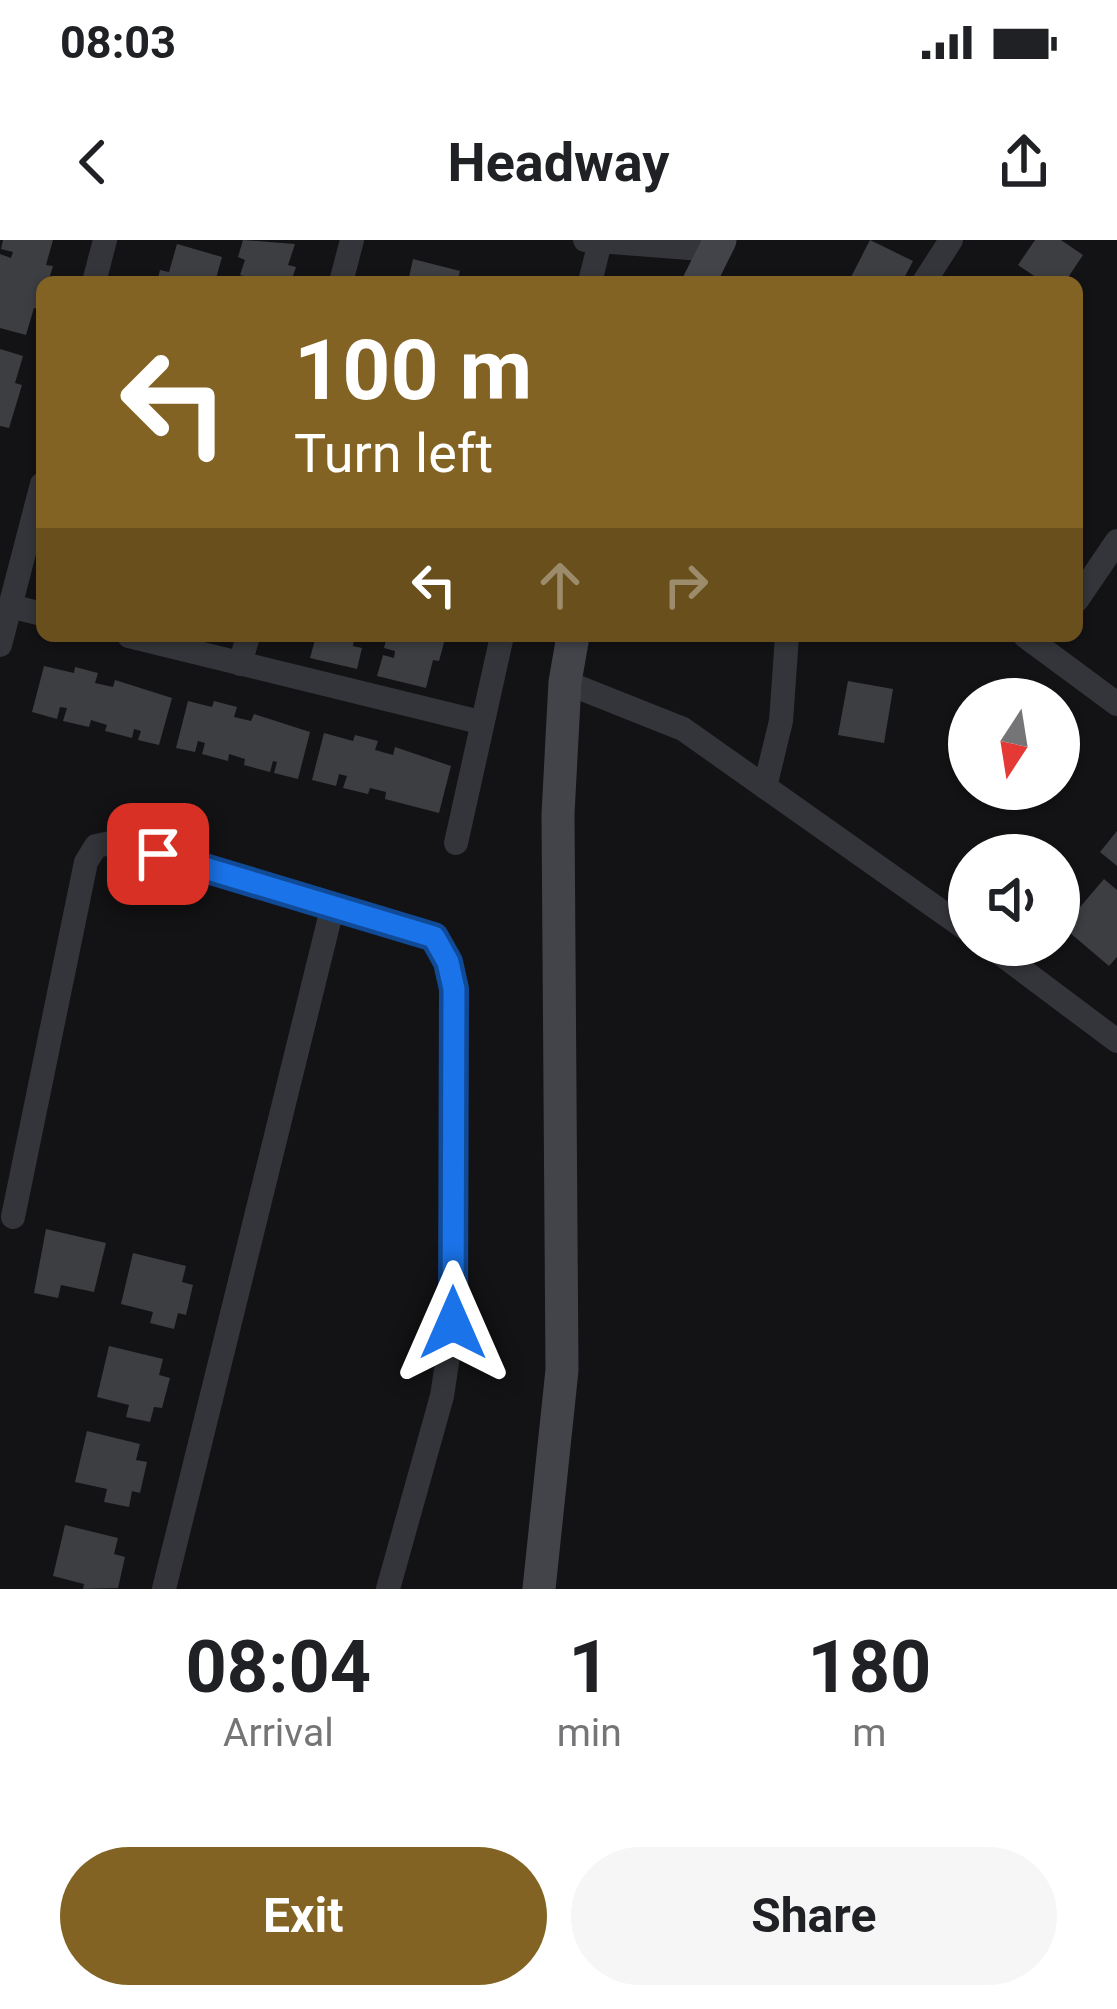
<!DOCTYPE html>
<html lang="en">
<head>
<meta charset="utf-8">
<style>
	:root { --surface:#fff; --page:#f6f6f6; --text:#202124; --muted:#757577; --accent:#836324 }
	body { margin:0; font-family:Roboto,sans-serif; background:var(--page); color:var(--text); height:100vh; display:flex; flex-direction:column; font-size:45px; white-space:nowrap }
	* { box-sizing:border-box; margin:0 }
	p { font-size:39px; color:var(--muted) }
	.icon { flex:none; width:66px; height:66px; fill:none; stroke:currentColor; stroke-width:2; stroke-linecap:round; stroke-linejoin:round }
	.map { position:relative; height:1349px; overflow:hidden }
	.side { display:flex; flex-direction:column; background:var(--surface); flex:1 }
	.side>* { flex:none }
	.banner { position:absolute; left:36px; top:36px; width:1047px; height:366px; border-radius:18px; box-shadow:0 3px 9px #0004; background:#836324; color:#fff; overflow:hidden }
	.needle { width:78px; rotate:192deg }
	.controls { position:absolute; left:948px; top:438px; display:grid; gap:24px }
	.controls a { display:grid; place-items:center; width:132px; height:132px; border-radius:50%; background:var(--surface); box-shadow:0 3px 9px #0004; font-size:60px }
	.pin { position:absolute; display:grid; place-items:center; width:102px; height:102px; color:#fff; margin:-51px; border-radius:24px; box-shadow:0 6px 18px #0006 }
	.me { position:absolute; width:132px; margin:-66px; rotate:0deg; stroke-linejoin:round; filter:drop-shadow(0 0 9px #0008) }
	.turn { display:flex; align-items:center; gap:42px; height:252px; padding:0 60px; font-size:54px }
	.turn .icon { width:156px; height:156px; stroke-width:2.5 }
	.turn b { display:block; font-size:84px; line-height:102px }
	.lanes { display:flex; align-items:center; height:114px; padding:0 60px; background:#0003; justify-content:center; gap:60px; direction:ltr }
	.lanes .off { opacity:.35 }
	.eta { display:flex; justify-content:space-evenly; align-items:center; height:204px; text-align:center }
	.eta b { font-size:72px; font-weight:700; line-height:84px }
	.button { display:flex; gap:24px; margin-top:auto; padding:24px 60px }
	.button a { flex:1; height:138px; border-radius:72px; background:var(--accent); color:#fff; font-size:48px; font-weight:700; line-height:138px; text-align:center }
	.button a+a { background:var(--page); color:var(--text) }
	.status { display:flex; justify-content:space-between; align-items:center; height:84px; padding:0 60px; background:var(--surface); direction:ltr }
	.status svg { height:33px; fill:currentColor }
	header { display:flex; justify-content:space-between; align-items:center; height:156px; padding:0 60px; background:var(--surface); font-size:54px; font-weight:700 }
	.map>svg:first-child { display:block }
</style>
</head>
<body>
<div class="status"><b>08:03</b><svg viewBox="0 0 49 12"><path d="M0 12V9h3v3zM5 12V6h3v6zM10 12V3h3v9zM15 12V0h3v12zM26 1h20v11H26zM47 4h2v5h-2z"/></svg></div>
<header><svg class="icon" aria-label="back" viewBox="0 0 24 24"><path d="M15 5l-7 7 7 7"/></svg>Headway<svg class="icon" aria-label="share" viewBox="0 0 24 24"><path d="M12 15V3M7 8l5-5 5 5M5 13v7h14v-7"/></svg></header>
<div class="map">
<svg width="1117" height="1349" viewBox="0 0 1117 1349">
	<rect width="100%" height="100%" fill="#131315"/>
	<!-- building -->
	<g fill="#3d3e42">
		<polygon points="3,0 53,0 46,25 53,26 48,42 42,42 41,70 34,68 26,95 0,88 0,14 11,18 13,12 1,9"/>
		<polygon points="243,0 295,4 288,25 296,27 291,42 265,42 240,35 245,20 238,17"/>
		<polygon points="870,0 913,21 902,42 843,42 846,37 850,39"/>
		<polygon points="1035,0 1061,0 1083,15 1065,42 1043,42 1018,25"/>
		<polygon points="177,4 222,17 215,42 157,42 160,30 169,32"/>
		<polygon points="413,19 460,31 457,42 408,42"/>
		<polygon points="0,109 23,116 15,143 22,145 9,188 0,186"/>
		<polygon points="316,396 365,396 364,402 354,400 353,406 362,408 357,429 310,418"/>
		<polygon points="387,396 445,399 439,421 433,420 426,448 377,436 383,415 394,418 395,411 384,408"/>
		<polygon points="44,426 74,433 75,427 98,433 95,443 113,447 115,440 172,458 159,505 138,500 141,491 134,489 132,498 105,491 107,485 91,480 89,487 63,481 67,468 60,467 57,479 32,472"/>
		<polygon points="848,441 893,449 884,503 838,495"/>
		<polygon points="188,461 212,467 214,461 237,467 234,477 251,481 254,474 310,492 298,539 274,533 277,522 273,521 270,532 244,525 245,519 229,514 228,521 202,514 205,503 198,501 195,512 176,508"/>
		<polygon points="324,493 353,501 355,495 378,501 375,510 393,515 395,507 451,526 439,573 385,559 386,552 370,548 368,554 343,548 347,536 339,534 336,546 312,540"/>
		<polygon points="1117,591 1117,626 1100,612"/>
		<polygon points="1104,639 1117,650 1117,717 1109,726 1063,687"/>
		<polygon points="46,989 106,1003 94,1052 61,1045 58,1058 34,1053"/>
		<polygon points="133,1013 186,1026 182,1042 193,1045 186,1075 178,1073 174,1089 150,1083 153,1072 121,1064"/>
		<polygon points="109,1106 163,1119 159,1135 170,1138 162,1168 154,1167 150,1182 126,1177 129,1165 97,1157"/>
		<polygon points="87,1191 140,1204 136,1220 147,1222 140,1253 132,1251 129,1267 104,1262 107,1249 75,1242"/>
		<polygon points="65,1285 118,1298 114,1314 125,1317 118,1348 83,1349 84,1344 53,1336"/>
	</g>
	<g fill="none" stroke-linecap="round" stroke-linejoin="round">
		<!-- street -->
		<g stroke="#34353a" stroke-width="24">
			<polyline points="585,0 715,10"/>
			<polyline points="94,42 105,0"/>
			<polyline points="341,42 352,0"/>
			<polyline points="590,42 600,2"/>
			<polyline points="924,42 951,0"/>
			<polyline points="1077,360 1117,301"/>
			<polyline points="10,366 42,374"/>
			<polyline points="129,396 480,482"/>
			<polyline points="1025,396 1117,464"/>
			<polyline points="0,405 42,244"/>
			<polyline points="240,424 248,396"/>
			<polyline points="565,442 683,489 969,691"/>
			<polyline points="765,547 781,481 787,396"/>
			<polyline points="456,603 502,396"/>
			<polyline points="989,705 1117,801"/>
			<polyline points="13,977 86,622 96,606 115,602 434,697 449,722 454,749 453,1083 442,1156 388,1349"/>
			<polyline points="164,1349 333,665"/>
		</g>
		<!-- secondary -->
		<g stroke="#42444a" stroke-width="33">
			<polyline points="699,42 720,0"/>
			<polyline points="539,1349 562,1130 558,574 565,442 573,396"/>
		</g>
	</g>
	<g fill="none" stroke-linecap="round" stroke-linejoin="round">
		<!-- route casing -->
		<g stroke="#114b97" stroke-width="30">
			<polyline id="route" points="158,614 434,697 448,722 454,749 453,1083"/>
		</g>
		<!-- route -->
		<use href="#route" stroke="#1a73e8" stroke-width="21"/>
	</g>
</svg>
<div class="controls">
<a><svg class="needle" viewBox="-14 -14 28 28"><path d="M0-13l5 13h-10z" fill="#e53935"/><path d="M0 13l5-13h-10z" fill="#757577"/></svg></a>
<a><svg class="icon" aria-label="sound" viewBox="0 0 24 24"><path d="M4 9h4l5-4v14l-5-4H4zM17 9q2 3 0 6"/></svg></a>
</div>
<div class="pin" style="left:158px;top:614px;background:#d93025"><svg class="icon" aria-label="arrive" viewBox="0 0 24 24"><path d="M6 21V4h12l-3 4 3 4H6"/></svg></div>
<svg class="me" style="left:453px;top:1083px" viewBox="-20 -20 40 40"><path d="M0-17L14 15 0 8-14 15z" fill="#1a73e8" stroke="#fff" stroke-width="4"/></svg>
<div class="banner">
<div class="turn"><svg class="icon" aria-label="left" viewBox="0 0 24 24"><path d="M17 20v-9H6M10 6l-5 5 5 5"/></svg><div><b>100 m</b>Turn left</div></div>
<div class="lanes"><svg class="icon" aria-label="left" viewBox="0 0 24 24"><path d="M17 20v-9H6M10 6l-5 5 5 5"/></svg><svg class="icon off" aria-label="ahead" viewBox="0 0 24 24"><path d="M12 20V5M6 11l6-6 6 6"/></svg><svg class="icon off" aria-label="right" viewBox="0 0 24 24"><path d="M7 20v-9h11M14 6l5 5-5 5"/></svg></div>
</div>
</div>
<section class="side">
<div class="eta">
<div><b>08:04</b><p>Arrival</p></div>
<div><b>1</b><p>min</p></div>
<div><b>180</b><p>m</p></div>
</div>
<div class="button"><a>Exit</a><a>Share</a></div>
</section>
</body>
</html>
